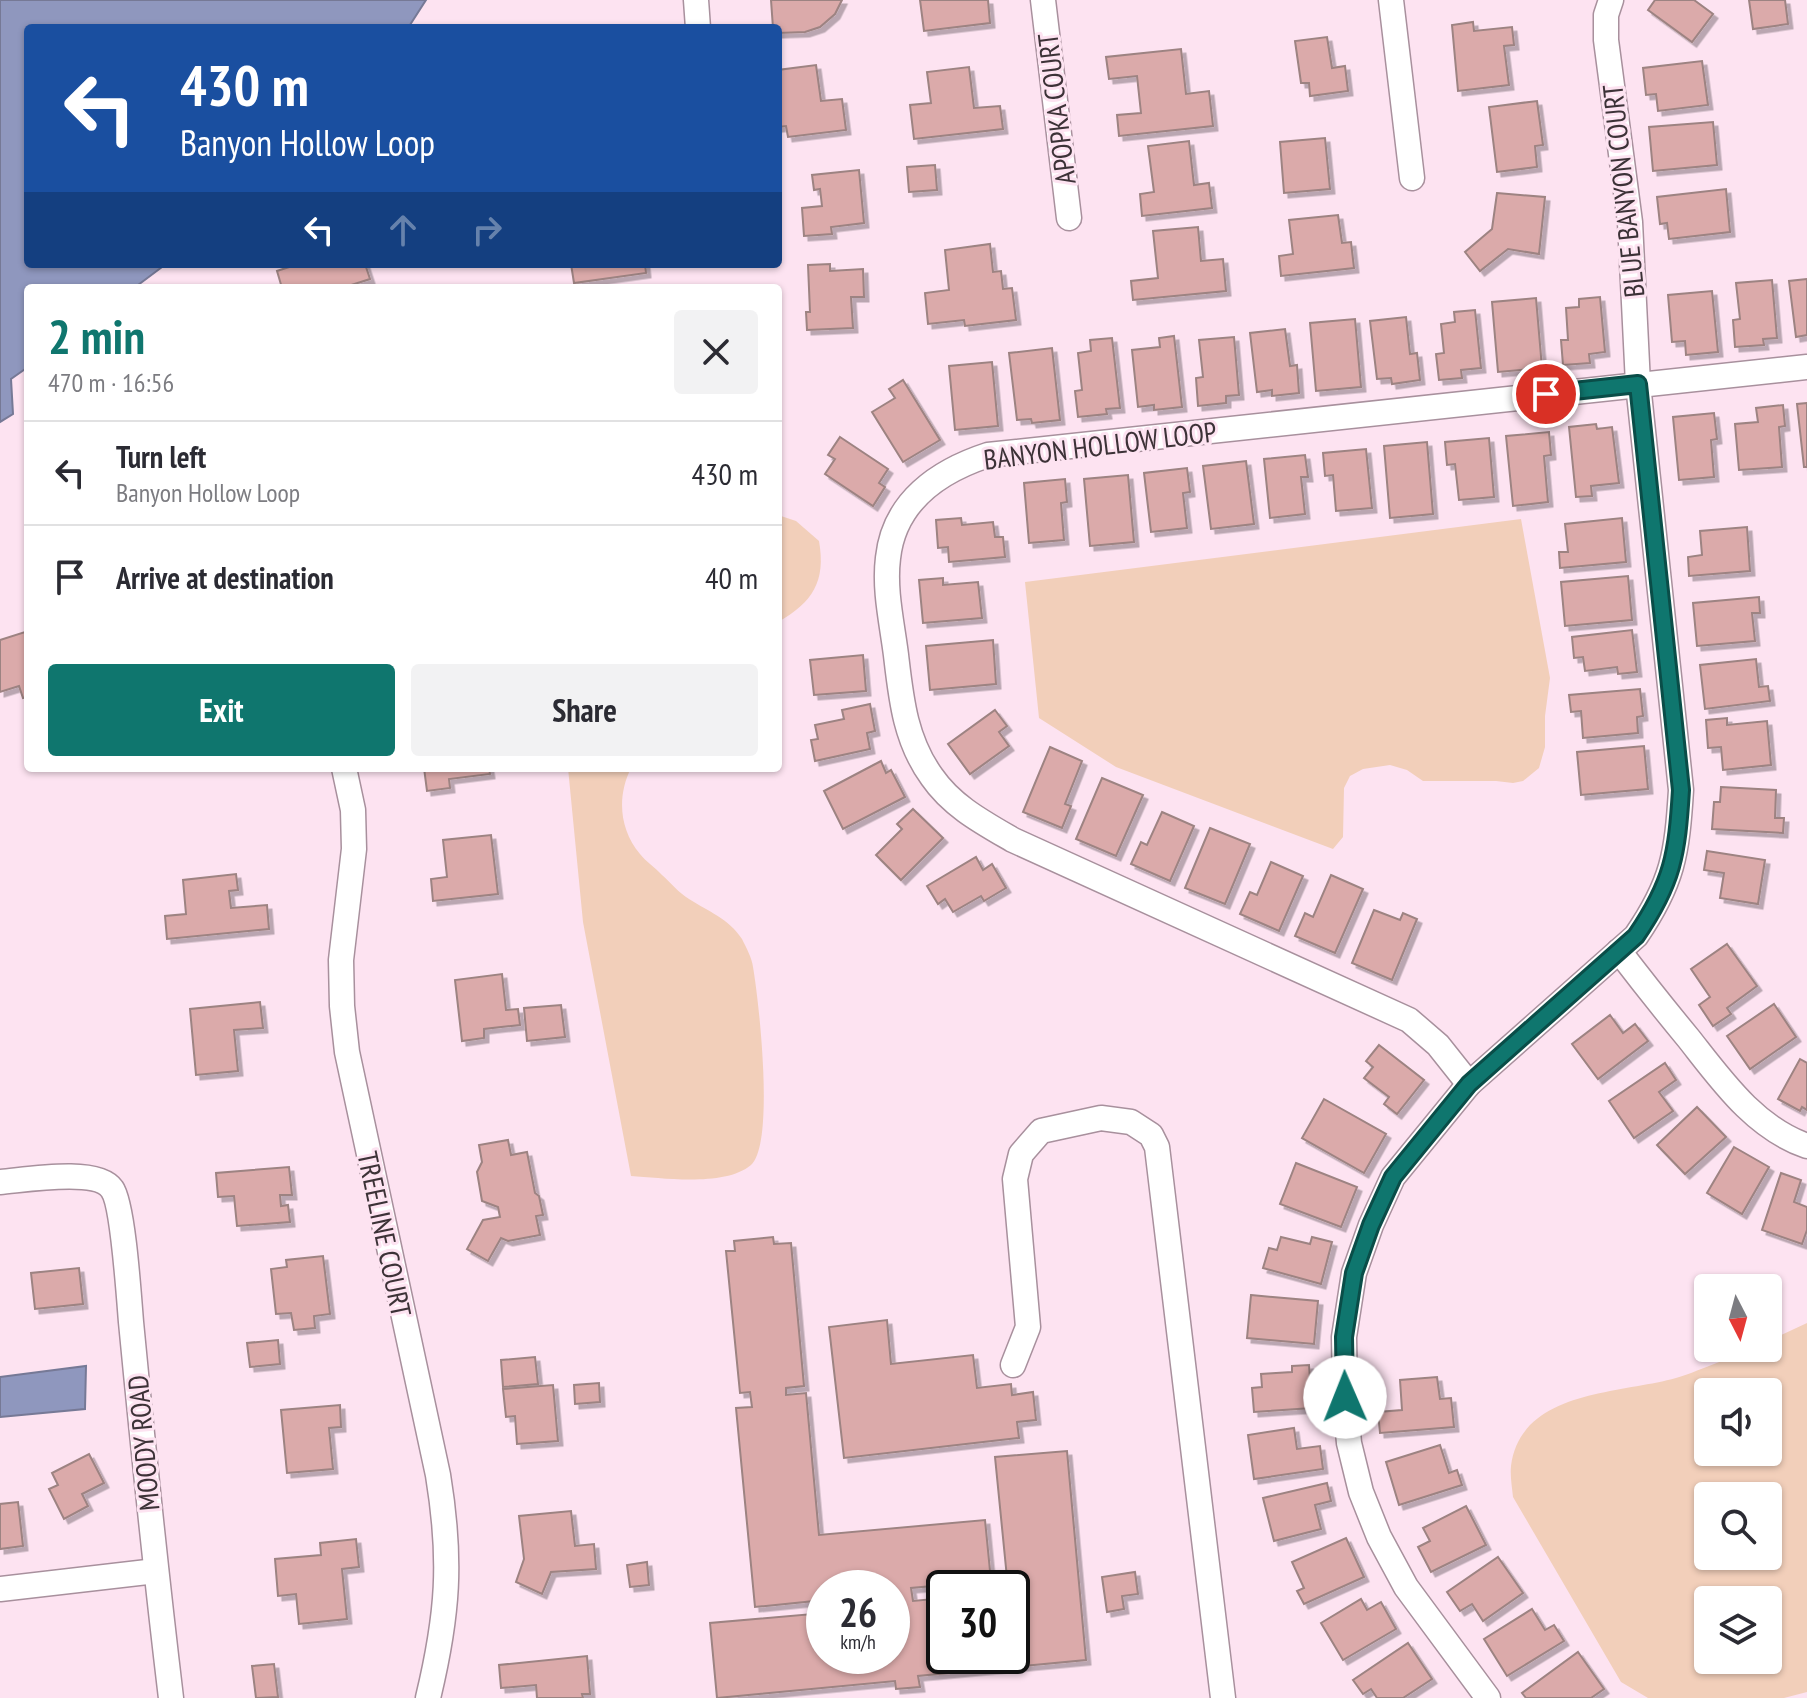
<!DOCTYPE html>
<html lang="en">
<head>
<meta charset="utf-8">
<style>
	:root { --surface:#fff; --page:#f2f2f3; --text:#2b2b33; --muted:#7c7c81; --line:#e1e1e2; --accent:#0f766e }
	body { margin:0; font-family:"PT Sans Narrow",sans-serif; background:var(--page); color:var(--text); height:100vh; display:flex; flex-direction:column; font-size:30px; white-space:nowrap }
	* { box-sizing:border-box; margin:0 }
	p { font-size:26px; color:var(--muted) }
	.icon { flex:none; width:44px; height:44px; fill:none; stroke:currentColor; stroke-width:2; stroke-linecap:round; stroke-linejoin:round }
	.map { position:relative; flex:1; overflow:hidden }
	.sheet { position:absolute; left:24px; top:284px; width:758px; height:488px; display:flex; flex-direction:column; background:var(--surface); border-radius:8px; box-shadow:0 2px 6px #0004 }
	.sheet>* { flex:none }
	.guide { position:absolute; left:24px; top:24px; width:758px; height:244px; border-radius:8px; box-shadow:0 2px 6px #0004; background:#1a4fa0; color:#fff; overflow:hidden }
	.needle { width:52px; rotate:174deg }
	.tools { position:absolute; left:1694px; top:1274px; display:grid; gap:16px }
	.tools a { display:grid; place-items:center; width:88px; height:88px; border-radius:8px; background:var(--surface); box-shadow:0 2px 6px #0004; font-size:40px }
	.speed { position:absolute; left:806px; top:1570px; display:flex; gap:16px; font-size:40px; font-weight:700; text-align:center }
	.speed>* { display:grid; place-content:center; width:104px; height:104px; border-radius:50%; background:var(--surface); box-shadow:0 2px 6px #0004; line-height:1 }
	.speed small { font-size:20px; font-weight:400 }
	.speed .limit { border:4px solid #111; border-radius:12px; background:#fff; color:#111 }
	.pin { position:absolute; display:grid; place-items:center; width:68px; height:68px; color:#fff; margin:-34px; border:4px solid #fff; border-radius:50%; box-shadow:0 2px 8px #0007 }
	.me { position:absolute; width:88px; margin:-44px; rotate:359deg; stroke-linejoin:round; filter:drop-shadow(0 0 6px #0008) }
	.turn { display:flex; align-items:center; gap:28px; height:168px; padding:0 24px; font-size:36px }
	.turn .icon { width:104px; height:104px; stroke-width:2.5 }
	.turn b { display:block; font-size:56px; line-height:68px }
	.lanes { display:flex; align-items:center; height:76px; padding:0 24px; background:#0003; justify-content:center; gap:40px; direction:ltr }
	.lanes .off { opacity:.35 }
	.round { display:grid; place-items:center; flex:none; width:84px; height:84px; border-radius:8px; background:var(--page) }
	.summary { display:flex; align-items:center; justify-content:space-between; height:136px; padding:0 24px }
	h1 { font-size:48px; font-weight:700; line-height:60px; color:var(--accent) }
	.button { display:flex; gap:16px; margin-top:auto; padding:16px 24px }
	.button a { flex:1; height:92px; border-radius:8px; background:var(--accent); color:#fff; font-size:32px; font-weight:700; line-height:92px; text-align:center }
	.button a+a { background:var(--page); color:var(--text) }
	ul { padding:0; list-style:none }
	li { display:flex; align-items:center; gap:24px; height:104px; padding:0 24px; border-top:2px solid var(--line) }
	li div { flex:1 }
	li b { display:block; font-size:30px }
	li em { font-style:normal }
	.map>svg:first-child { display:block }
</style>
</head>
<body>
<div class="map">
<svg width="1807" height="1698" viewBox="0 0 1807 1698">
	<defs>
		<filter id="shadow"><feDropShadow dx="4.5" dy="4.5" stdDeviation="0" flood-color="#0004"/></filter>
	</defs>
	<rect width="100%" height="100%" fill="#fde3f1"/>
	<!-- green -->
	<g fill="#f2cfba" fill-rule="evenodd">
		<path d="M778,515L796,521L819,541C826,581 813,602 778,622Z"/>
		<polygon points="1521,519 1550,678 1545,716 1545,747 1539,768 1523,781 1513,783 1496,781 1423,781 1407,770 1390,765 1363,769 1350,776 1344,788 1343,837 1333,849 1116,767 1039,718 1025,582"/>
		<path d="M568,768H631C617,796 619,829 640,854C646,862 655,867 662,875C671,883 679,893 689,899C709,912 728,918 742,939C746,947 752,958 753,967C759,1001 775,1144 751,1165C725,1187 663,1178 631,1176L583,922Z"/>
		<path d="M1807,1323V1692L1784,1698H1648L1621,1682L1513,1497C1512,1487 1510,1476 1511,1466C1521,1390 1619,1394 1676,1378C1701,1371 1746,1348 1768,1348V1341ZM1768,1392V1452H1708V1392ZM1768,1496V1556H1708V1496ZM1708,1600H1768V1660H1708Z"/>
	</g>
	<!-- water -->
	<g fill="#8f97be" stroke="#767996" stroke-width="2">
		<polygon points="0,0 426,0 408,28 28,28 28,264 166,264 134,288 28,288 28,367 11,379 13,414 0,422"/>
		<polygon points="86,1366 85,1409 0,1417 0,1377"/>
	</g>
	<!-- building -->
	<g fill="#dbaaaa" stroke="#9d8382" stroke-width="2" filter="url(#shadow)">
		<polygon points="771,0 842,0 835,14 820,27 805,32 778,33 778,28 773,28"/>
		<polygon points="920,0 988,0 990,23 924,31"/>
		<polygon points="1655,0 1694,0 1713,14 1692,42 1648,10"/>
		<polygon points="1749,0 1785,0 1788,24 1753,29"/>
		<polygon points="1473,22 1474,31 1512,27 1514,45 1504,46 1509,85 1458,91 1452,25"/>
		<polygon points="1327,37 1332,68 1345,66 1348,91 1310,96 1309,83 1301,83 1295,41"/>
		<polygon points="1181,49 1186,94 1209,91 1213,126 1119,136 1117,115 1141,113 1137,76 1109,79 1106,57"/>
		<polygon points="1702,61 1708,105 1658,111 1656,94 1646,95 1643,68"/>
		<polygon points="816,65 821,101 842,99 846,130 788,137 786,126 778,127 778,70"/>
		<polygon points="969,67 974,108 1000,106 1003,129 914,139 910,105 931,103 927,72"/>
		<polygon points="1537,101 1543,145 1535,146 1537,167 1497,172 1489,107"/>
		<polygon points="1713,122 1717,165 1653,171 1649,127"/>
		<polygon points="1325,138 1330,189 1284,193 1280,142"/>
		<polygon points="1189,141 1194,185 1209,183 1212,208 1142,216 1140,194 1154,192 1148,146"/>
		<polygon points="935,165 937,190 909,192 907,167"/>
		<polygon points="859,170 864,223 831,227 832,234 804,236 802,208 822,206 820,189 814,190 812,175"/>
		<polygon points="1726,189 1730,232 1669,239 1667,223 1660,224 1657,197"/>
		<polygon points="1497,193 1545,197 1539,254 1508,249 1480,271 1465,252 1492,229"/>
		<polygon points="1338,215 1342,243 1351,242 1354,268 1281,276 1279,256 1293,254 1289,220"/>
		<polygon points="1198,227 1201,261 1223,259 1226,291 1133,300 1131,281 1158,278 1153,231"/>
		<polygon points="990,244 993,272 1001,271 1003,289 1012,288 1016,320 965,326 964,320 928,324 925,293 949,290 945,250"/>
		<polygon points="288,264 365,264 370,279 342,288 282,288 277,271 289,267"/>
		<polygon points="571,264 645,264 646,273 574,283"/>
		<polygon points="830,264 830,271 863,269 864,297 851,297 853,328 807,330 806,312 810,312 808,265"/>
		<polygon points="1807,279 1807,335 1796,337 1789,281"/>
		<polygon points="1772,280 1777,338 1763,339 1764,345 1735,347 1733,320 1740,319 1736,283"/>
		<polygon points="1712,291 1718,352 1686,355 1685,341 1672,342 1668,295"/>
		<polygon points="1600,297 1605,352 1589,354 1590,363 1563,365 1561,340 1568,340 1566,308 1579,307 1579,299"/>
		<polygon points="1536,298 1542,368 1498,372 1492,302"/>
		<polygon points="1475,310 1481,368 1461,370 1462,378 1439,380 1436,354 1444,353 1441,324 1455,322 1454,312"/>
		<polygon points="1406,317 1410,354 1417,353 1420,380 1392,384 1391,378 1377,379 1370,321"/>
		<polygon points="1355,319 1361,387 1316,391 1310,323"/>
		<polygon points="1285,329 1290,366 1297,365 1299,393 1272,396 1272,390 1257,392 1250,333"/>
		<polygon points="1174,336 1182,407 1154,410 1154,405 1138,407 1132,350 1160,347 1159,338"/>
		<polygon points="1234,337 1239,395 1226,396 1226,403 1198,406 1196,378 1203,377 1199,340"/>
		<polygon points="1112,338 1120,408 1106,409 1107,414 1078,417 1075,391 1082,390 1078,353 1091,351 1090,340"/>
		<polygon points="1052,348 1060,420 1032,423 1031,419 1017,420 1009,353"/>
		<polygon points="992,362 998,426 955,430 949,366"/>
		<polygon points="903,380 940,440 903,462 872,412 895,398 889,389"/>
		<polygon points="1807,403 1807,467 1804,467 1797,404"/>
		<polygon points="1783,405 1785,426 1779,427 1782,467 1739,470 1735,424 1758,422 1756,408"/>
		<polygon points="1714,413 1717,439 1711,440 1714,477 1679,480 1673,417"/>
		<polygon points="1596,424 1597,429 1612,427 1619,483 1591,486 1592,496 1576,497 1569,427"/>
		<polygon points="1549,432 1551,455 1544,456 1548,502 1513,506 1506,436"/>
		<polygon points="840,437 888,469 879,483 885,487 873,506 825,474 835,459 828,455"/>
		<polygon points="1489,438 1494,497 1459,500 1455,464 1447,465 1445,442"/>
		<polygon points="1427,442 1433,514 1390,518 1384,446"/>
		<polygon points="1366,449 1372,508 1336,511 1333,475 1325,476 1323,453"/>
		<polygon points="1305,455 1308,477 1301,477 1305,514 1270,518 1264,459"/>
		<polygon points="1246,461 1254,524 1211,529 1203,466"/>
		<polygon points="1187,468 1190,492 1183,493 1187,528 1151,532 1144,473"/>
		<polygon points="1128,475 1134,542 1090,546 1084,479"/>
		<polygon points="1065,479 1067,502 1061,503 1064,540 1029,543 1024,483"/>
		<polygon points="961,518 962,525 993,522 995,537 1003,537 1005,557 949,562 948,547 938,548 936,520"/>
		<polygon points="1622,518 1626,562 1560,568 1559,552 1568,552 1565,524"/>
		<polygon points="1747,527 1750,571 1689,576 1688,557 1702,555 1700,531"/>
		<polygon points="1628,576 1632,620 1565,626 1561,582"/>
		<polygon points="943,578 943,585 978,582 982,618 923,623 919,580"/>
		<polygon points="1759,597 1760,613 1752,613 1755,641 1697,646 1693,603"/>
		<polygon points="1632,630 1637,672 1618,674 1617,667 1585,671 1583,657 1574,658 1572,637"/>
		<polygon points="28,631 28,697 23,698 19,686 0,692 0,640"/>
		<polygon points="993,640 996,684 930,690 926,646"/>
		<polygon points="863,655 866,691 814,695 810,660"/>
		<polygon points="1756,659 1759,687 1768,686 1770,701 1705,709 1700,665"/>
		<polygon points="1640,689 1643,716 1637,717 1638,733 1583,738 1581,711 1571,712 1569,695"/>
		<polygon points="870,704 875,731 867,733 870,749 815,761 811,740 818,739 815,725 844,719 842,710"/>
		<polygon points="995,710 1007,726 999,732 1009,746 970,774 948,744"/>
		<polygon points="1727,718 1727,725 1767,721 1771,765 1723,770 1721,747 1708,748 1706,720"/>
		<polygon points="1644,746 1648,789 1581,795 1577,752"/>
		<polygon points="1050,747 1082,761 1065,804 1071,806 1062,828 1023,812"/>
		<polygon points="881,761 886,773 891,770 905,797 843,829 824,791"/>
		<polygon points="424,768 489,768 490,774 449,779 450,788 427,791"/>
		<polygon points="1102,778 1143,795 1116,856 1076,839"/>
		<polygon points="1721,787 1776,790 1775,818 1784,818 1783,833 1712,829 1714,802 1720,802"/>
		<polygon points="913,809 943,838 901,880 876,855 902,829 897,824"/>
		<polygon points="1162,812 1194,826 1170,881 1131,864 1141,842 1147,845"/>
		<polygon points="1210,828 1250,844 1225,904 1185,888"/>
		<polygon points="491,835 498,894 433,901 431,879 447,877 443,840"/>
		<polygon points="1707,851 1765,860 1758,904 1720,898 1724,873 1704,870"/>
		<polygon points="976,857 983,870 992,864 1006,888 984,901 981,896 953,912 945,899 938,904 927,886"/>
		<polygon points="1271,862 1303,876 1279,931 1240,914 1250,892 1257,895"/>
		<polygon points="236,874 238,890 229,891 231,908 267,905 269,929 167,939 165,916 186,914 183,880"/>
		<polygon points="1331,875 1363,889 1335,953 1295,936 1305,913 1313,917"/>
		<polygon points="1374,910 1400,920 1403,913 1417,919 1392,980 1352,963"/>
		<polygon points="1727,944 1757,986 1727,1008 1731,1014 1713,1026 1699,1005 1710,997 1691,969"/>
		<polygon points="502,974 506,1010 518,1009 520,1025 484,1029 484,1038 462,1041 455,980"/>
		<polygon points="260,1002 263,1028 234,1030 238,1071 196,1075 190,1009"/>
		<polygon points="1774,1004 1796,1037 1750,1069 1727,1036"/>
		<polygon points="561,1005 565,1037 527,1041 524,1008"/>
		<polygon points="1610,1015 1623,1033 1635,1024 1648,1041 1598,1079 1572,1044"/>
		<polygon points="1379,1045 1424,1080 1397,1114 1384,1104 1389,1097 1364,1078 1373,1067 1366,1061"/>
		<polygon points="1800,1059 1807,1063 1807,1110 1802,1107 1800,1111 1778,1099"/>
		<polygon points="1665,1063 1676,1080 1659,1092 1673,1111 1634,1138 1609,1101"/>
		<polygon points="1324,1099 1386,1134 1364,1173 1302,1138"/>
		<polygon points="1697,1107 1726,1137 1685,1174 1657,1145"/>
		<polygon points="508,1140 511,1155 527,1152 535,1193 539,1196 543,1215 536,1216 540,1235 508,1241 501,1238 488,1261 467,1249 483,1220 500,1217 498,1207 482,1201 477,1172 482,1162 479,1145"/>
		<polygon points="1734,1147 1769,1167 1742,1214 1707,1193"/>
		<polygon points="1296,1163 1357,1187 1341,1227 1280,1204"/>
		<polygon points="289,1167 292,1195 280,1195 281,1206 288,1205 290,1222 237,1226 234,1196 218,1197 216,1173"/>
		<polygon points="1781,1173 1801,1180 1794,1202 1807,1207 1807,1230 1802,1244 1762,1230"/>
		<polygon points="773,1237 774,1244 791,1243 804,1386 786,1388 786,1395 806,1393 819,1535 985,1520 991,1581 911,1588 913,1601 944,1598 944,1656 1012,1656 1012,1588 1008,1588 995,1457 1067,1451 1086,1660 918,1676 920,1687 896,1689 895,1681 717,1698 710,1623 824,1613 824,1656 892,1656 892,1588 824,1588 824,1600 755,1607 736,1408 752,1407 750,1392 740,1393 726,1251 735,1251 734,1241"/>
		<polygon points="1281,1237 1310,1244 1312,1237 1332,1242 1321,1284 1263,1268 1269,1248 1277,1250"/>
		<polygon points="323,1256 330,1314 314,1316 315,1328 294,1330 291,1313 276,1314 271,1269 287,1267 286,1260"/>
		<polygon points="79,1268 83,1304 35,1309 31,1273"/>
		<polygon points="1251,1295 1318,1301 1314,1344 1247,1338"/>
		<polygon points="887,1320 891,1364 973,1355 977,1388 1011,1384 1012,1395 1033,1392 1036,1420 1017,1422 1019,1438 844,1458 829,1327"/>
		<polygon points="278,1340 280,1364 250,1367 247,1343"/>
		<polygon points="535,1357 538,1384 503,1387 501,1360"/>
		<polygon points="1309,1365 1312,1408 1254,1412 1252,1388 1262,1387 1261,1374 1292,1372 1292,1366"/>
		<polygon points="1437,1377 1440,1399 1451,1398 1454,1427 1380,1433 1378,1412 1402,1410 1400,1380"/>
		<polygon points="599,1383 600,1402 575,1404 574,1385"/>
		<polygon points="553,1385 558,1441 517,1444 515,1416 506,1417 503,1389"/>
		<polygon points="340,1405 341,1427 329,1428 333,1469 287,1473 281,1410"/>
		<polygon points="1294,1428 1297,1449 1320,1446 1323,1469 1254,1479 1248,1435"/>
		<polygon points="1440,1445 1449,1473 1457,1470 1462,1485 1399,1505 1386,1462"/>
		<polygon points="89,1454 104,1483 82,1494 88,1506 64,1519 49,1489 58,1485 52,1473"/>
		<polygon points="1327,1483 1331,1501 1315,1505 1321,1529 1274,1541 1263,1498"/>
		<polygon points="18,1502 23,1546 0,1549 0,1504"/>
		<polygon points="1466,1506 1486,1545 1431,1572 1418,1547 1430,1541 1423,1528"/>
		<polygon points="571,1511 575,1546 594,1544 596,1569 551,1572 542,1594 516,1582 524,1559 519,1516"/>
		<polygon points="1346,1538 1364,1577 1304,1604 1297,1591 1304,1588 1292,1562"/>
		<polygon points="356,1539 359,1567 342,1569 347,1619 299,1624 296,1594 278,1596 275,1559 321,1555 320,1543"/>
		<polygon points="1498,1557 1523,1593 1483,1621 1472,1604 1460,1611 1447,1592"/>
		<polygon points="647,1562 649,1585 630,1587 627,1565"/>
		<polygon points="1135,1572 1138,1594 1122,1596 1124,1609 1107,1612 1102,1577"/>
		<polygon points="1361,1599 1367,1610 1381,1602 1396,1629 1343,1660 1321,1623"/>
		<polygon points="1532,1609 1545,1630 1554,1625 1564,1641 1507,1676 1484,1639"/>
		<polygon points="1408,1643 1432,1679 1403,1698 1377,1698 1371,1689 1363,1694 1353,1680"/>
		<polygon points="1578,1652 1604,1689 1591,1698 1526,1698 1522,1693"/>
		<polygon points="587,1656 590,1694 582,1694 583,1698 537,1698 536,1685 501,1688 499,1665"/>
		<polygon points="274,1664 278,1697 256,1698 252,1666"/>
	</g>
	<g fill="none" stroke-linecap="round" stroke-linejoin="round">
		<!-- minor casing -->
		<g stroke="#a8909d" stroke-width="27">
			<g id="minor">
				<polyline points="696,0 698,28"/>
				<polyline points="1043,0 1069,218"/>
				<polyline points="1391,0 1412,178"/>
				<path d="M344,768L353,810L354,849L341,960L342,1006L347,1052L438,1475C452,1560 448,1615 428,1698"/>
				<path d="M1619,951C1642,981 1665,1010 1689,1039C1722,1081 1755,1128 1807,1146"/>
				<path d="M1469,1084L1438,1045L1409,1020L1013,840C982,822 952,806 932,777C905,740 901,698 896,655C892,623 884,590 888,558C894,501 939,471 988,455L1807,367"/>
				<path d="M0,1182C25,1180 97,1167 112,1189C123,1204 129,1298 131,1322C143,1447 156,1573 171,1698"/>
				<polyline points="1013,1365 1028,1327 1015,1179 1021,1154 1041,1131 1101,1118 1131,1122 1151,1135 1157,1147 1223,1698"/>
				<polyline points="0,1589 156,1571"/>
				<path d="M1488,1698L1406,1587L1379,1537L1361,1492L1349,1443L1345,1397L1344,1337L1354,1273L1371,1225L1393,1177L1469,1084L1636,936C1673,882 1677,854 1681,790L1638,384L1630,222L1606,40V15L1611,0"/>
			</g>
		</g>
		<!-- minor -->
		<use href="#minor" stroke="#fff" stroke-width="24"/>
	</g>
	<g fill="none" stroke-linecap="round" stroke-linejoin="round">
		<!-- route casing -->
		<g stroke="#0a4d48" stroke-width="20">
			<path id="route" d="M1345,1397L1344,1337L1354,1273L1371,1225L1393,1177L1469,1084L1636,936C1673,882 1677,854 1681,790L1638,384L1546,394"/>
		</g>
		<!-- route -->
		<use href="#route" stroke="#0f766e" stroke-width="14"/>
	</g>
	<g text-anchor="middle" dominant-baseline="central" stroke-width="6" stroke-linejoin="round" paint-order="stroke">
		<!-- street labels -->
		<g font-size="28" fill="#3c3237" stroke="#fde3f1">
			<text transform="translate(1056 109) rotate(-97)">APOPKA COURT</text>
			<text transform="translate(1623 191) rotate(-96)">BLUE BANYON COURT</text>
			<text transform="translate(1100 445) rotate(-7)">BANYON HOLLOW LOOP</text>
			<text transform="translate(385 1234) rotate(78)">TREELINE COURT</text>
			<text transform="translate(143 1443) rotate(-95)">MOODY ROAD</text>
		</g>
	</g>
</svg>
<div class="tools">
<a><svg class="needle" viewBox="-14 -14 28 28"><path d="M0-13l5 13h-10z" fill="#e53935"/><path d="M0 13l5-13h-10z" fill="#7c7c81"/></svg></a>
<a><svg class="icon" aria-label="sound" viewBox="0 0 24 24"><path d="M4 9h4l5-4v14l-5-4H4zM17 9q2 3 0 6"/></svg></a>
<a><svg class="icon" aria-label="search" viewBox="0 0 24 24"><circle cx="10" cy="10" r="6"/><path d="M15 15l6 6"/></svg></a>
<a><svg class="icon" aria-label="layers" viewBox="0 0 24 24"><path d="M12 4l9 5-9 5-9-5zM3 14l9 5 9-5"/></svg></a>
</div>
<div class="speed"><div>26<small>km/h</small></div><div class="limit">30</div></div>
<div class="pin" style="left:1546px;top:394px;background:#d93025"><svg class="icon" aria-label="arrive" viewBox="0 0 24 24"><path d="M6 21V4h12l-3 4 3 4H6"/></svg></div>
<svg class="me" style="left:1345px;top:1397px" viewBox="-20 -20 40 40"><circle r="19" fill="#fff"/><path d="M0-13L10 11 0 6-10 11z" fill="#0f766e"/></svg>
<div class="guide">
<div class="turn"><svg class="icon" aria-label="left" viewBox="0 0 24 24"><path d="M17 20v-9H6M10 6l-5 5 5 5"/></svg><div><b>430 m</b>Banyon Hollow Loop</div></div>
<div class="lanes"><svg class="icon" aria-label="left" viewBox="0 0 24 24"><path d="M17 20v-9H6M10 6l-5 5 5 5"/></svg><svg class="icon off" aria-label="ahead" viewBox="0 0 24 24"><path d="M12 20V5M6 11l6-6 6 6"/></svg><svg class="icon off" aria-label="right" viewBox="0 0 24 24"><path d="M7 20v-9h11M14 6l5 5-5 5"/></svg></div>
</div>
<section class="sheet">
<div class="summary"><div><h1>2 min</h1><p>470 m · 16:56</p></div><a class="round"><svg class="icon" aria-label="close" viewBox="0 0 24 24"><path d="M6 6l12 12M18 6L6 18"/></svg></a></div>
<ul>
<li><svg class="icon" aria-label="left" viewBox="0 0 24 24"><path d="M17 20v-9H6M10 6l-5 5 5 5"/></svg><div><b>Turn left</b><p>Banyon Hollow Loop</p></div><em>430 m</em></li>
<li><svg class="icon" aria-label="arrive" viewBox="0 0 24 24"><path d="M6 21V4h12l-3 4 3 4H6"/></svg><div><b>Arrive at destination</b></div><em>40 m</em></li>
</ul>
<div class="button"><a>Exit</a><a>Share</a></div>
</section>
</div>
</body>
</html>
